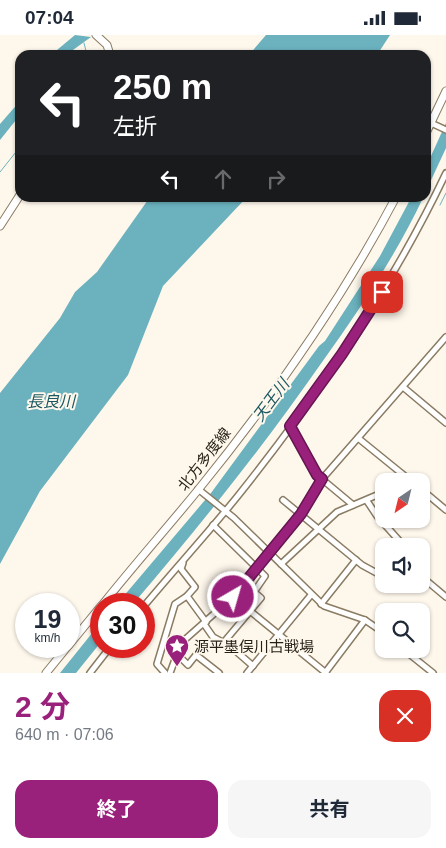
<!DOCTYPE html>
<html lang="ja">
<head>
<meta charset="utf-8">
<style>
	:root { --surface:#fff; --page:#f6f6f7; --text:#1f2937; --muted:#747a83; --accent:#9a217b }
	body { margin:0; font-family:Arial,"Noto Sans JP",sans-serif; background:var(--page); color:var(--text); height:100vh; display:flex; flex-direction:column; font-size:19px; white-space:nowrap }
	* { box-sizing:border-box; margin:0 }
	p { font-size:16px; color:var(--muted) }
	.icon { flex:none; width:28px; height:28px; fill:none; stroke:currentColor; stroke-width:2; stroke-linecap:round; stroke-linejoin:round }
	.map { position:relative; height:638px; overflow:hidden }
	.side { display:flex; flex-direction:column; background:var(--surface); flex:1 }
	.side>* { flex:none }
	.top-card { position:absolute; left:15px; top:15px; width:416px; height:152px; border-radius:15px; box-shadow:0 1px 4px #0004; background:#202124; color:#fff; overflow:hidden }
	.needle { width:32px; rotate:215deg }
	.tools { position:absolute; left:375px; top:438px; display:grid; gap:10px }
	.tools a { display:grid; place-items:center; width:55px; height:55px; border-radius:10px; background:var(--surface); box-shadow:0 1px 4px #0004; font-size:25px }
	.speed { position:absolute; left:15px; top:558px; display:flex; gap:10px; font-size:25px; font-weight:700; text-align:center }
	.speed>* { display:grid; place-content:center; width:65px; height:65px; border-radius:50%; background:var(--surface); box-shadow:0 1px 4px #0004; line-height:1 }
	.speed small { font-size:12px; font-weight:400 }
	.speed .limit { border:8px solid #d22; background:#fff; color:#111 }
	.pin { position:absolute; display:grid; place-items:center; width:42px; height:42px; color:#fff; margin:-21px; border-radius:10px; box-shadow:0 2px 8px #0006 }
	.me { position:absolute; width:55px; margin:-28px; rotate:38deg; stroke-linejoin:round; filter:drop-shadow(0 0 4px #0008) }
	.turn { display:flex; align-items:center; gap:18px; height:105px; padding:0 15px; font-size:22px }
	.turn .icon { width:65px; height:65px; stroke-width:2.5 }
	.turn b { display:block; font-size:35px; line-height:42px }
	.lanes { display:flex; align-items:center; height:48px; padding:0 15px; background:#0003; justify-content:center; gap:25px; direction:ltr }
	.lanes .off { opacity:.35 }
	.round { display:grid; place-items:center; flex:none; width:52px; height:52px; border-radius:15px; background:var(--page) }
	.overview { display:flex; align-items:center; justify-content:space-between; height:85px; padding:0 15px }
	h1 { font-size:30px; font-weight:700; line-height:38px; color:var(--accent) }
	.primary-button { display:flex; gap:10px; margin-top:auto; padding:10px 15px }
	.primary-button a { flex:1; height:58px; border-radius:15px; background:var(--accent); color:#fff; font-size:20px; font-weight:700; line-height:58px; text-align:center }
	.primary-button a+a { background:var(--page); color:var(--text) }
	.status { display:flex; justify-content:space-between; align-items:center; height:35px; padding:0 25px; background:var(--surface); direction:ltr }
	.status svg { height:14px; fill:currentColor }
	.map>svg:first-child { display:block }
</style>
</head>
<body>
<div class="status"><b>07:04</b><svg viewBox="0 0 49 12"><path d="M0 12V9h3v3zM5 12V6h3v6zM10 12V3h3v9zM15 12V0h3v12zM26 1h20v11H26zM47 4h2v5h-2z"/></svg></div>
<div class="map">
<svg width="446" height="638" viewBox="0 0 446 638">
	<rect width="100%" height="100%" fill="#fef7ec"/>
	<!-- water -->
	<g fill="#6bb2be">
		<polygon points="75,0 91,2 66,20 51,20"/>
		<polygon points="266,0 390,0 377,20 249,20"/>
		<polygon points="20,66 20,80 0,105 0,89"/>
		<polygon points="446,88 446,113 426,156 426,132"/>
		<polygon points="150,162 246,163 163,251 128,340 40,456 0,529 0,358 60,283 75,257 97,237"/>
		<path d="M411,163H423C395,222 358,277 320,330C262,413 199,492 133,569H117L211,458L319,311L325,306L380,221Z"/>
		<polygon points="101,587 101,607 76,638 60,638"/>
	</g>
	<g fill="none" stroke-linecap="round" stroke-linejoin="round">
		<!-- stream -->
		<g stroke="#6bb2be" stroke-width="1">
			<polyline points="84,8 87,20"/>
			<polyline points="0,137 20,112"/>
			<polyline points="440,170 446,158"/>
		</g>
		<!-- minor casing -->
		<g stroke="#8a7b63" stroke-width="8">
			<g id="minor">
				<polyline points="431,88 446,95"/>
				<polyline points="403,352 446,388"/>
				<polyline points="290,391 317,440 353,470"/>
				<polyline points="358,403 411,446"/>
				<polyline points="395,446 402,439"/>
				<polyline points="198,454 234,483 324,571 365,585 384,598"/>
				<polyline points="421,454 446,475"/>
				<polyline points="283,465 362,530 384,542"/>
				<polyline points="367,466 377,481 404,511"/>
				<polyline points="213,490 265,541 254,557 261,563 224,607"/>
				<polyline points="183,528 181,534 195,552 187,561 206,587"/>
				<polyline points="281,529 337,477 384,457"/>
				<polyline points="421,541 446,562"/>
				<polyline points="321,569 356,525"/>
				<path d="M144,571C175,534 207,499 237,462C317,362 391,254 446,138"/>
				<polyline points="250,576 326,638"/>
				<polyline points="204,589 213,602 230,611 253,631"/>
				<polyline points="403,614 433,638"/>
				<polyline points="176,618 188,630 196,620 219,638"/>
				<polyline points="90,638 111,611"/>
				<polyline points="165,638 157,629 175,569 187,561"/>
				<polyline points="170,638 181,608 233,562 301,479 322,444 446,302"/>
				<polyline points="247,638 311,560"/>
				<polyline points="325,638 365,585"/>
			</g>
		</g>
		<!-- major casing -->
		<g stroke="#8a7b63" stroke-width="9">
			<g id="major">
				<polyline points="96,0 107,10 110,20"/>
				<polyline points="426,98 446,56"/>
				<polyline points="0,191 20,160"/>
				<path d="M103,569C134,530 167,493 198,455C272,364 341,266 396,162"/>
				<polyline points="69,610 101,571"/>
				<polyline points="46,638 68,611"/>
			</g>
		</g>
		<!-- minor -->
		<use href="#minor" stroke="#fff" stroke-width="5"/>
		<!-- major -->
		<use href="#major" stroke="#fff" stroke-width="7"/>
	</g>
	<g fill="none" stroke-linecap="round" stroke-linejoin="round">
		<!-- route casing -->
		<g stroke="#641550" stroke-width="12">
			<polyline id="route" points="233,562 301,479 322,444 317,440 290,391 342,319 382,257"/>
		</g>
		<!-- route -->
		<use href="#route" stroke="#9a217b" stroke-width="9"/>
	</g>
	<!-- icons -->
	<defs>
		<g id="sight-pin" transform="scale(1.25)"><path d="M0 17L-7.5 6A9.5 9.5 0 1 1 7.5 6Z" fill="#9a217b" stroke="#fef7ec"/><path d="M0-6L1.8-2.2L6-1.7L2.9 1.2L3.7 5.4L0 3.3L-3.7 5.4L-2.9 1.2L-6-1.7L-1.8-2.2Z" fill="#fff"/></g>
	</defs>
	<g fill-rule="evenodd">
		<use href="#sight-pin" x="177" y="611"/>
	</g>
	<g text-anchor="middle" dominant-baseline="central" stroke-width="4" stroke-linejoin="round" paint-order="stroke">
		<!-- street labels -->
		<g font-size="15" fill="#251f15" stroke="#fef7ec">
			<text transform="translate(204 424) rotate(-52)">北方多度線</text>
		</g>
		<!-- poi labels -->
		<g font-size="15" fill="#251f15" stroke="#fef7ec" text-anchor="start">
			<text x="194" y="611">源平墨俣川古戦場</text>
		</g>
		<!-- water labels -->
		<g font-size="16" font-style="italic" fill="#1b5761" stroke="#fef7ec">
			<text transform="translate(271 365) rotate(-53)">天王川</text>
			<text x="51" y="366">長良川</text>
		</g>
	</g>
</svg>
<div class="tools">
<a><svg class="needle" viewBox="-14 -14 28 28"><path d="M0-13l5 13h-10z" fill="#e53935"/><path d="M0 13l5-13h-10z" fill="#747a83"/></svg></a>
<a><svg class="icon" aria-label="sound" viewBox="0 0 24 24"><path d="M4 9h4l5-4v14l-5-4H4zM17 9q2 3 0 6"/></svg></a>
<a><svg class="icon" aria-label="search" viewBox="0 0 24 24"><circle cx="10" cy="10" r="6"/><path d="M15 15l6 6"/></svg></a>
</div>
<div class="speed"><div>19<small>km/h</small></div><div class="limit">30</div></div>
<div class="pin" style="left:382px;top:257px;background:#d93025"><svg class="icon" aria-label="arrive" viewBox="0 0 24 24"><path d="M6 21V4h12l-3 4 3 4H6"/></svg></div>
<svg class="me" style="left:233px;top:562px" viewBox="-20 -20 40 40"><circle r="17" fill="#9a217b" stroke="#fff" stroke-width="3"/><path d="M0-11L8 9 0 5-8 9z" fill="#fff"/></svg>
<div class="top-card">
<div class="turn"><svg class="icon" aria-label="left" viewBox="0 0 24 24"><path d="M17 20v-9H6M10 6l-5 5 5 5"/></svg><div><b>250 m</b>左折</div></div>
<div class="lanes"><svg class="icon" aria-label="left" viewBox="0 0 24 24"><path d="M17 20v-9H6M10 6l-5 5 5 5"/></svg><svg class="icon off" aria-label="ahead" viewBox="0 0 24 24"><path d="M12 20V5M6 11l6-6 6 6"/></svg><svg class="icon off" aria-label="right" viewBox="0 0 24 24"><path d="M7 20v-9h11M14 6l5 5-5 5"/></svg></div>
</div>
</div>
<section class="side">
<div class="overview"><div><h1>2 分</h1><p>640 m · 07:06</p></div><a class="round" style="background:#d93025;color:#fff"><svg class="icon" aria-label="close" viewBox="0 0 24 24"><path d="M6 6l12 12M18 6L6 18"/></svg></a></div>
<div class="primary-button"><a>終了</a><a>共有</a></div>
</section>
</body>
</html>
